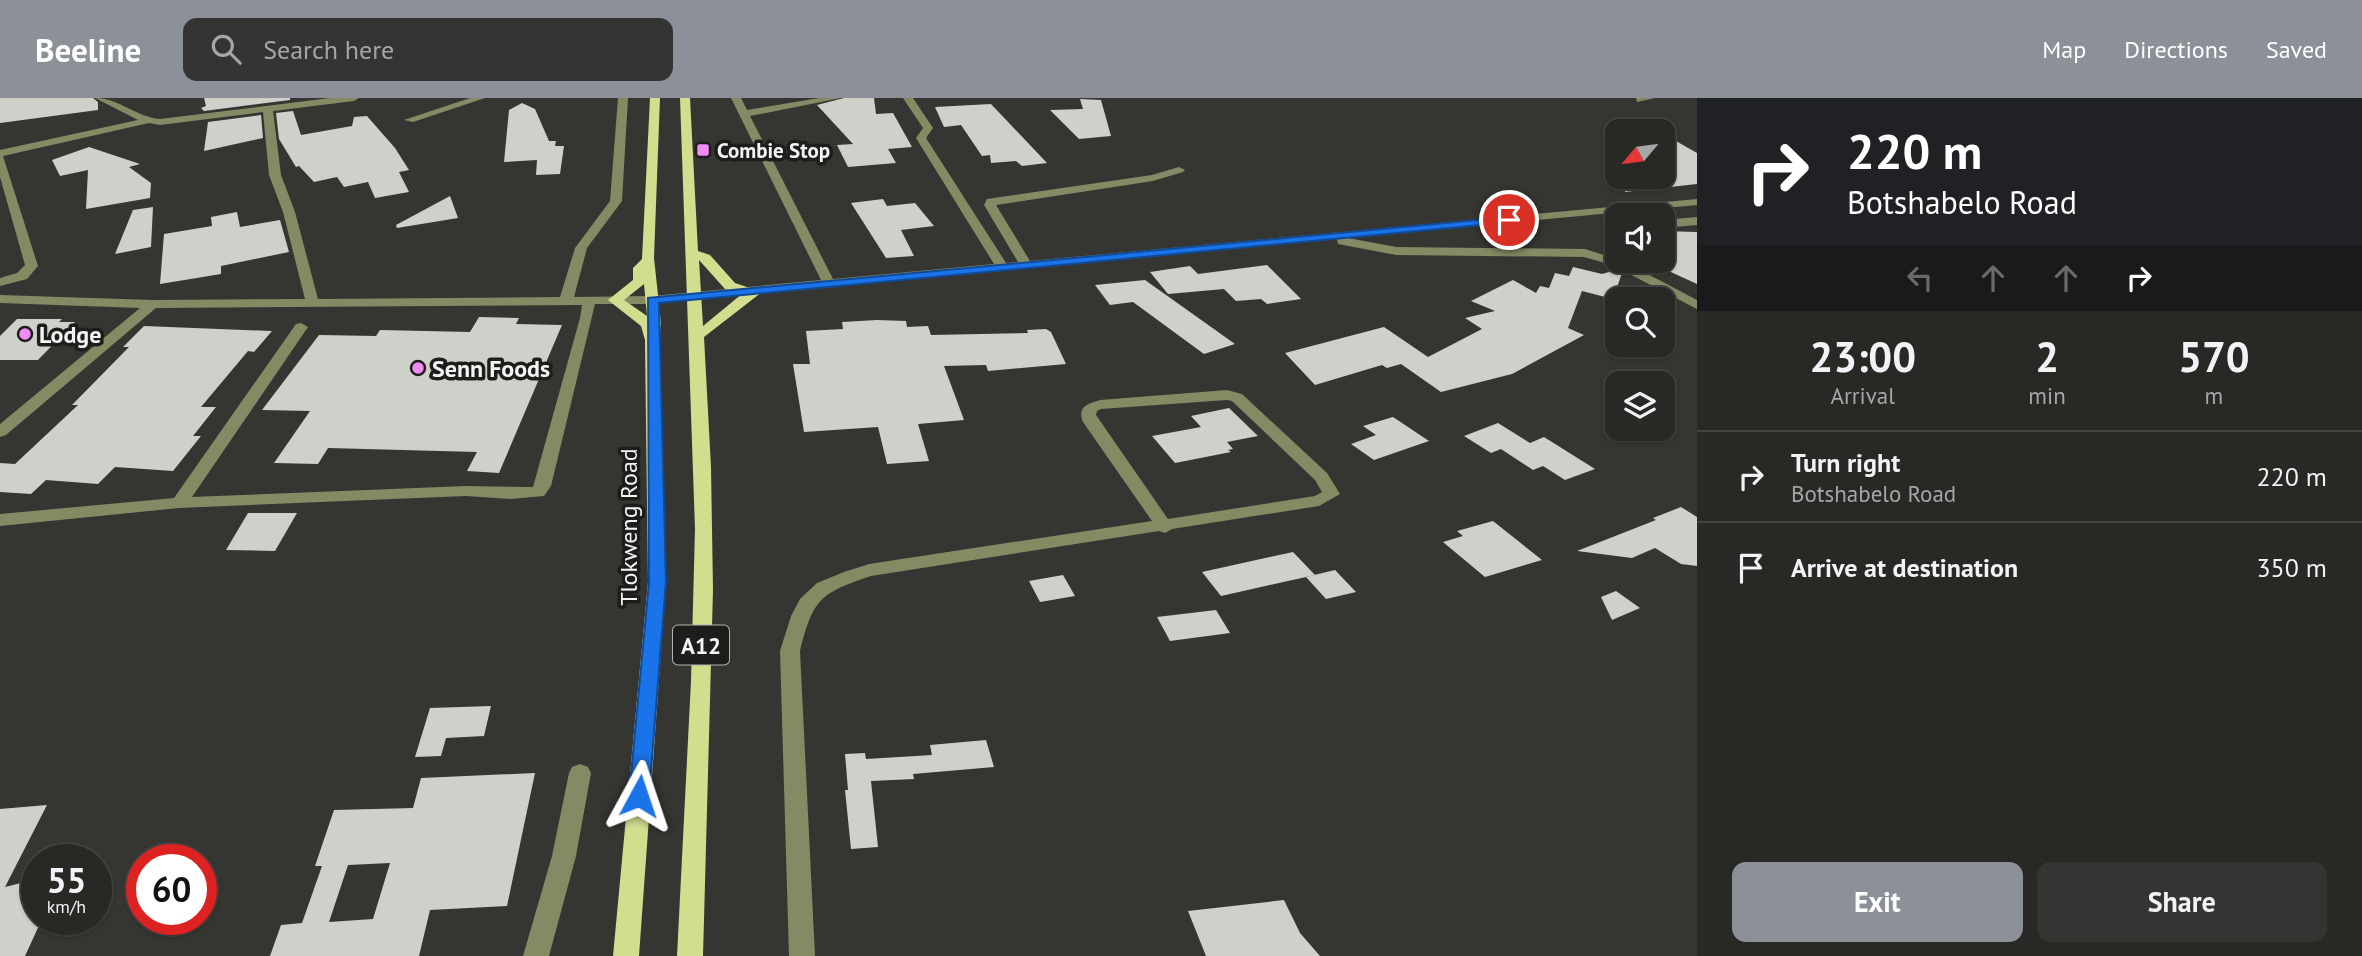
<!DOCTYPE html>
<html lang="en">
<head>
<meta charset="utf-8">
<style>
	:root { --surface:#282825; --page:#343432; --text:#f1f3f6; --muted:#a5a6a7; --line:#444442; --accent:#8c9099 }
	body { margin:0; font-family:"PT Sans",sans-serif; background:var(--page); color:var(--text); height:100vh; display:flex; flex-direction:column; font-size:26px; white-space:nowrap }
	* { box-sizing:border-box; margin:0 }
	p { font-size:23px; color:var(--muted) }
	.icon { flex:none; width:38px; height:38px; fill:none; stroke:currentColor; stroke-width:2; stroke-linecap:round; stroke-linejoin:round }
	.map { position:relative; flex:1; overflow:hidden }
	.panel { display:flex; flex-direction:column; background:var(--surface); width:665px }
	.panel>* { flex:none }
	.guide { background:#202124; color:#fff; overflow:hidden }
	.needle { width:46px; rotate:241deg }
	.controls { position:absolute; left:1605px; top:21px; display:grid; gap:14px }
	.controls a { display:grid; place-items:center; width:70px; height:70px; border-radius:14px; background:var(--surface); box-shadow:0 2px 5px #0004,0 0 0 2px var(--line); font-size:35px }
	.speed { position:absolute; left:21px; top:746px; display:flex; gap:14px; font-size:35px; font-weight:700; text-align:center }
	.speed>* { display:grid; place-content:center; width:91px; height:91px; border-radius:50%; background:var(--surface); box-shadow:0 2px 5px #0004,0 0 0 2px var(--line); line-height:1 }
	.speed small { font-size:18px; font-weight:400 }
	.speed .limit { border:10px solid #d22; background:#fff; color:#111 }
	.pin { position:absolute; display:grid; place-items:center; width:60px; height:60px; color:#fff; margin:-30px; border:4px solid #fff; border-radius:50%; box-shadow:0 2px 7px #0007 }
	.me { position:absolute; width:77px; margin:-38px; rotate:5deg; stroke-linejoin:round; filter:drop-shadow(0 0 5px #0008) }
	.turn { display:flex; align-items:center; gap:24px; height:147px; padding:0 35px; font-size:32px }
	.turn .icon { width:91px; height:91px; stroke-width:2.5 }
	.turn b { display:block; font-size:49px; line-height:60px }
	.lanes { display:flex; align-items:center; height:66px; padding:0 35px; background:#0003; justify-content:center; gap:35px; direction:ltr }
	.lanes .off { opacity:.35 }
	.eta { display:flex; justify-content:space-evenly; align-items:center; height:119px; text-align:center }
	.eta b { font-size:42px; font-weight:600; line-height:49px }
	.cta { display:flex; gap:14px; margin-top:auto; padding:14px 35px }
	.cta a { flex:1; height:80px; border-radius:14px; background:var(--accent); color:#fff; font-size:28px; font-weight:600; line-height:80px; text-align:center }
	.cta a+a { background:var(--page); color:var(--text) }
	ul { padding:0; list-style:none }
	li { display:flex; align-items:center; gap:21px; height:91px; padding:0 35px; border-top:2px solid var(--line) }
	li div { flex:1 }
	li b { display:block; font-size:26px }
	li em { font-style:normal }
	header { display:flex; align-items:center; gap:42px; box-sizing:border-box; height:98px; padding:0 35px; background:var(--accent); color:#fff }
	header strong { font-size:33px }
	nav { display:flex; gap:38px; margin-inline-start:auto; font-size:24px }
	.search { width:490px; height:63px; background:var(--page); display:flex; align-items:center; gap:18px; box-sizing:border-box; padding:0 24px; border-radius:14px; color:var(--muted); font-size:26px }
	main { display:flex; flex:1; min-height:0 }
	.map>svg:first-child { display:block }
</style>
</head>
<body>
<header>
<strong>Beeline</strong>
<div class="search"><svg class="icon" aria-label="search" viewBox="0 0 24 24"><circle cx="10" cy="10" r="6"/><path d="M15 15l6 6"/></svg>Search here</div>
<nav><a>Map</a><a>Directions</a><a>Saved</a></nav>
</header>
<main>
<div class="map">
<svg width="1697" height="858" viewBox="0 0 1697 858">
	<rect width="100%" height="100%" fill="#353631"/>
	<!-- building -->
	<g fill="#cfd0c9" fill-rule="evenodd">
		<polygon points="0,0 93,0 98,4 98,12 0,25"/>
		<polygon points="204,0 290,0 290,2 204,13 201,10 206,8"/>
		<polygon points="844,0 874,0 876,16 893,15 912,49 888,51 896,65 848,69 837,47 853,46 817,7"/>
		<polygon points="1080,1 1101,2 1111,38 1079,41 1050,12 1083,11"/>
		<polygon points="522,5 535,11 549,43 556,43 555,48 564,48 560,76 536,77 537,62 504,64 509,12"/>
		<polygon points="991,6 1047,65 1022,68 1016,63 991,65 990,57 982,58 961,27 944,29 935,9"/>
		<polygon points="293,13 301,37 352,28 354,19 367,18 395,50 409,72 399,74 409,94 375,100 368,84 344,89 337,79 314,84 299,68 296,69 279,41 276,15"/>
		<polygon points="261,17 263,40 204,53 208,24"/>
		<polygon points="1676,43 1697,55 1697,86 1625,94 1624,79 1662,79 1662,44"/>
		<polygon points="89,49 140,66 129,69 151,85 150,100 86,111 88,72 60,78 52,62"/>
		<polygon points="450,98 458,120 397,130 396,127"/>
		<polygon points="883,101 887,108 915,105 934,128 901,132 914,158 886,160 851,105"/>
		<polygon points="153,109 151,149 115,156 133,112"/>
		<polygon points="237,114 240,129 280,122 289,154 221,168 221,176 160,186 164,136 212,128 211,119"/>
		<polygon points="1662,133 1697,134 1697,186 1662,170"/>
		<polygon points="1267,167 1301,201 1267,206 1261,201 1236,203 1224,191 1168,196 1150,174 1190,168 1198,176"/>
		<polygon points="1573,169 1602,176 1616,172 1622,175 1613,201 1582,193 1568,230 1584,237 1512,276 1441,294 1401,266 1387,270 1382,267 1315,287 1285,255 1384,229 1428,259 1482,231 1465,220 1495,213 1471,203 1513,182 1536,195 1540,188 1549,190 1555,175 1569,178"/>
		<polygon points="1145,182 1235,246 1204,256 1133,204 1110,207 1095,187"/>
		<polygon points="479,219 519,220 516,226 562,227 499,375 467,373 477,354 328,350 318,366 274,365 310,313 262,312 319,237 376,238 380,232 470,234"/>
		<polygon points="17,221 62,221 59,224 75,224 38,262 0,262 0,238"/>
		<polygon points="877,222 906,223 907,229 928,228 931,237 1028,235 1027,232 1046,231 1051,234 1066,266 988,273 986,267 944,268 964,322 918,326 929,363 887,366 878,329 804,334 793,266 810,266 806,233 843,231 842,224"/>
		<polygon points="144,228 272,233 254,254 248,253 201,309 216,309 193,338 201,338 173,373 115,369 98,386 46,382 31,396 0,394 0,365 15,366 78,307 72,307 129,249 123,249"/>
		<polygon points="1229,310 1258,338 1227,344 1233,351 1228,352 1231,354 1175,365 1152,338 1201,329 1191,318"/>
		<polygon points="1393,319 1429,343 1374,362 1351,346 1376,337 1363,328"/>
		<polygon points="1498,325 1530,345 1544,339 1595,371 1565,382 1543,368 1533,372 1501,351 1491,355 1464,338"/>
		<polygon points="1681,409 1697,419 1697,468 1681,466 1655,450 1632,460 1577,453 1656,422 1653,420"/>
		<polygon points="248,415 297,415 275,453 226,452"/>
		<polygon points="1493,423 1542,462 1485,479 1443,444 1463,438 1457,433"/>
		<polygon points="1293,454 1315,477 1221,498 1202,474"/>
		<polygon points="1335,472 1356,494 1326,501 1306,479"/>
		<polygon points="1063,477 1075,498 1040,504 1029,483"/>
		<polygon points="1616,493 1640,510 1612,522 1601,499"/>
		<polygon points="1216,512 1230,535 1170,543 1157,519"/>
		<polygon points="491,608 484,638 446,640 441,658 415,659 430,610"/>
		<polygon points="986,642 994,669 913,676 914,681 871,683 878,749 851,751 845,692 848,692 845,656 865,655 866,661 932,657 930,647"/>
		<path d="M535,675L507,808L430,812L419,858H270L281,827L302,825L322,768H315L334,712L413,710L421,680ZM390,765L373,821L329,824L348,767Z"/>
		<polygon points="47,707 5,789 37,781 37,821 42,821 25,858 0,858 0,711"/>
		<polygon points="1284,802 1300,835 1320,858 1206,858 1188,813"/>
	</g>
	<g fill="none" stroke-linecap="round" stroke-linejoin="round">
		<!-- minor -->
		<g fill="#848a64" fill-rule="evenodd">
			<path d="M95,0C119,0 136,19 160,21L330,0H359L354,3L273,13L281,77L295,114L318,201L560,199L575,150L610,103L618,0H628L622,103L587,150L574,199L652,198L821,182L731,0H741L747,12L819,0H841L750,18L833,181L994,166L916,40L923,30L903,0H913L933,30L926,40L1006,165L1018,164L984,107L987,101L1152,77L1179,69L1185,72L1183,74L1153,83L996,107L1030,163L1697,101V107L1348,140L1396,149L1585,151L1623,163L1697,202V211L1612,167L1584,159L1396,157L1338,146L1337,141L652,206H595L551,388L544,398L511,401L466,398L179,410L0,428V416L174,400L296,226L301,225L308,229L192,399L466,388L533,389L580,220L582,207L156,210L6,337L0,339V326L140,210L0,205V197L153,202L305,201L283,114L269,77L263,14L160,27L149,25L3,58L38,168L27,181L0,188V180L17,175L25,167L0,79V52L138,22Z"/>
			<polygon points="470,0 485,0 413,24 404,22"/>
			<polygon points="1636,0 1655,0 1637,4"/>
			<polygon points="1697,119 1697,127 1662,130 1662,122"/>
			<path d="M1227,292L1242,296L1327,375L1340,396L1319,408L1172,431L1165,435L1159,433L871,478C820,495 813,501 800,553L815,858H789L780,553L791,518L800,501L817,485L844,474L869,466L1152,423L1083,324C1077,309 1087,306 1100,302ZM1227,302L1232,303L1315,382L1322,394L1315,398L1168,421L1096,317L1097,313L1101,311Z"/>
			<polygon points="580,666 588,669 591,675 576,758 549,858 523,858 552,758 569,675 572,669"/>
		</g>
		<!-- major -->
		<g fill="#d2dd8e" fill-rule="evenodd">
			<path d="M650,0H660L654,160L661,225L659,246L666,484L639,858H613L648,484L645,242L641,228L608,202L633,182V170L642,161ZM644,186L647,218L624,202Z"/>
			<path d="M680,0H690L698,153L710,157L735,185L762,194L704,239L711,369L713,492L703,858H677L691,583L695,431ZM699,162L725,191L743,195L703,228Z"/>
		</g>
	</g>
	<!-- route -->
	<polygon fill="#1a73e8" stroke="#114b97" stroke-width="2" points="1509,119 1513,119 1513,124 659,205 666,484 649,698 646,703 639,706 632,703 629,698 649,484 648,200"/>
	<!-- markers -->
	<g fill="#f08bf5" stroke="#1d1d1b" stroke-width="2.5">
		<rect x="696" y="45" width="14" height="14" rx="3.5"/>
		<circle cx="25" cy="236" r="7"/>
		<circle cx="418" cy="270" r="7"/>
	</g>
	<g text-anchor="middle" dominant-baseline="central" stroke-width="7" stroke-linejoin="round" paint-order="stroke">
		<!-- far-poi labels -->
		<g font-size="21" font-weight="bold" fill="#f4f5f2" stroke="#1d1d1b" text-anchor="start">
			<text x="717" y="52">Combie Stop</text>
		</g>
		<!-- shield labels -->
		<rect fill="#1d1d1b" stroke="#b4b4b2" stroke-width="2" x="673" y="527.5" width="56" height="39" rx="5"/>
		<g font-size="23" font-weight="bold" fill="#f4f5f2">
			<text x="701" y="547">A12</text>
		</g>
		<!-- poi labels -->
		<g font-size="24" font-weight="bold" fill="#f4f5f2" stroke="#1d1d1b" text-anchor="start">
			<text x="39" y="236">Lodge</text>
			<text x="432" y="270">Senn Foods</text>
		</g>
		<!-- street labels -->
		<g font-size="24" fill="#f4f5f2" stroke="#1d1d1b">
			<text transform="translate(628 429) rotate(-90)">Tlokweng Road</text>
		</g>
	</g>
</svg>
<div class="controls">
<a><svg class="needle" viewBox="-14 -14 28 28"><path d="M0-13l5 13h-10z" fill="#e53935"/><path d="M0 13l5-13h-10z" fill="#a5a6a7"/></svg></a>
<a><svg class="icon" aria-label="sound" viewBox="0 0 24 24"><path d="M4 9h4l5-4v14l-5-4H4zM17 9q2 3 0 6"/></svg></a>
<a><svg class="icon" aria-label="search" viewBox="0 0 24 24"><circle cx="10" cy="10" r="6"/><path d="M15 15l6 6"/></svg></a>
<a><svg class="icon" aria-label="layers" viewBox="0 0 24 24"><path d="M12 4l9 5-9 5-9-5zM3 14l9 5 9-5"/></svg></a>
</div>
<div class="speed"><div>55<small>km/h</small></div><div class="limit">60</div></div>
<div class="pin" style="left:1509px;top:122px;background:#d93025"><svg class="icon" aria-label="arrive" viewBox="0 0 24 24"><path d="M6 21V4h12l-3 4 3 4H6"/></svg></div>
<svg class="me" style="left:639px;top:698px" viewBox="-20 -20 40 40"><path d="M0-17L14 15 0 8-14 15z" fill="#1a73e8" stroke="#fff" stroke-width="4"/></svg>
</div>
<section class="panel">
<div class="guide">
<div class="turn"><svg class="icon" aria-label="right" viewBox="0 0 24 24"><path d="M7 20v-9h11M14 6l5 5-5 5"/></svg><div><b>220 m</b>Botshabelo Road</div></div>
<div class="lanes"><svg class="icon off" aria-label="left" viewBox="0 0 24 24"><path d="M17 20v-9H6M10 6l-5 5 5 5"/></svg><svg class="icon off" aria-label="ahead" viewBox="0 0 24 24"><path d="M12 20V5M6 11l6-6 6 6"/></svg><svg class="icon off" aria-label="ahead" viewBox="0 0 24 24"><path d="M12 20V5M6 11l6-6 6 6"/></svg><svg class="icon" aria-label="right" viewBox="0 0 24 24"><path d="M7 20v-9h11M14 6l5 5-5 5"/></svg></div>
</div>
<div class="eta">
<div><b>23:00</b><p>Arrival</p></div>
<div><b>2</b><p>min</p></div>
<div><b>570</b><p>m</p></div>
</div>
<ul>
<li><svg class="icon" aria-label="right" viewBox="0 0 24 24"><path d="M7 20v-9h11M14 6l5 5-5 5"/></svg><div><b>Turn right</b><p>Botshabelo Road</p></div><em>220 m</em></li>
<li><svg class="icon" aria-label="arrive" viewBox="0 0 24 24"><path d="M6 21V4h12l-3 4 3 4H6"/></svg><div><b>Arrive at destination</b></div><em>350 m</em></li>
</ul>
<div class="cta"><a>Exit</a><a>Share</a></div>
</section>
</main>
</body>
</html>
